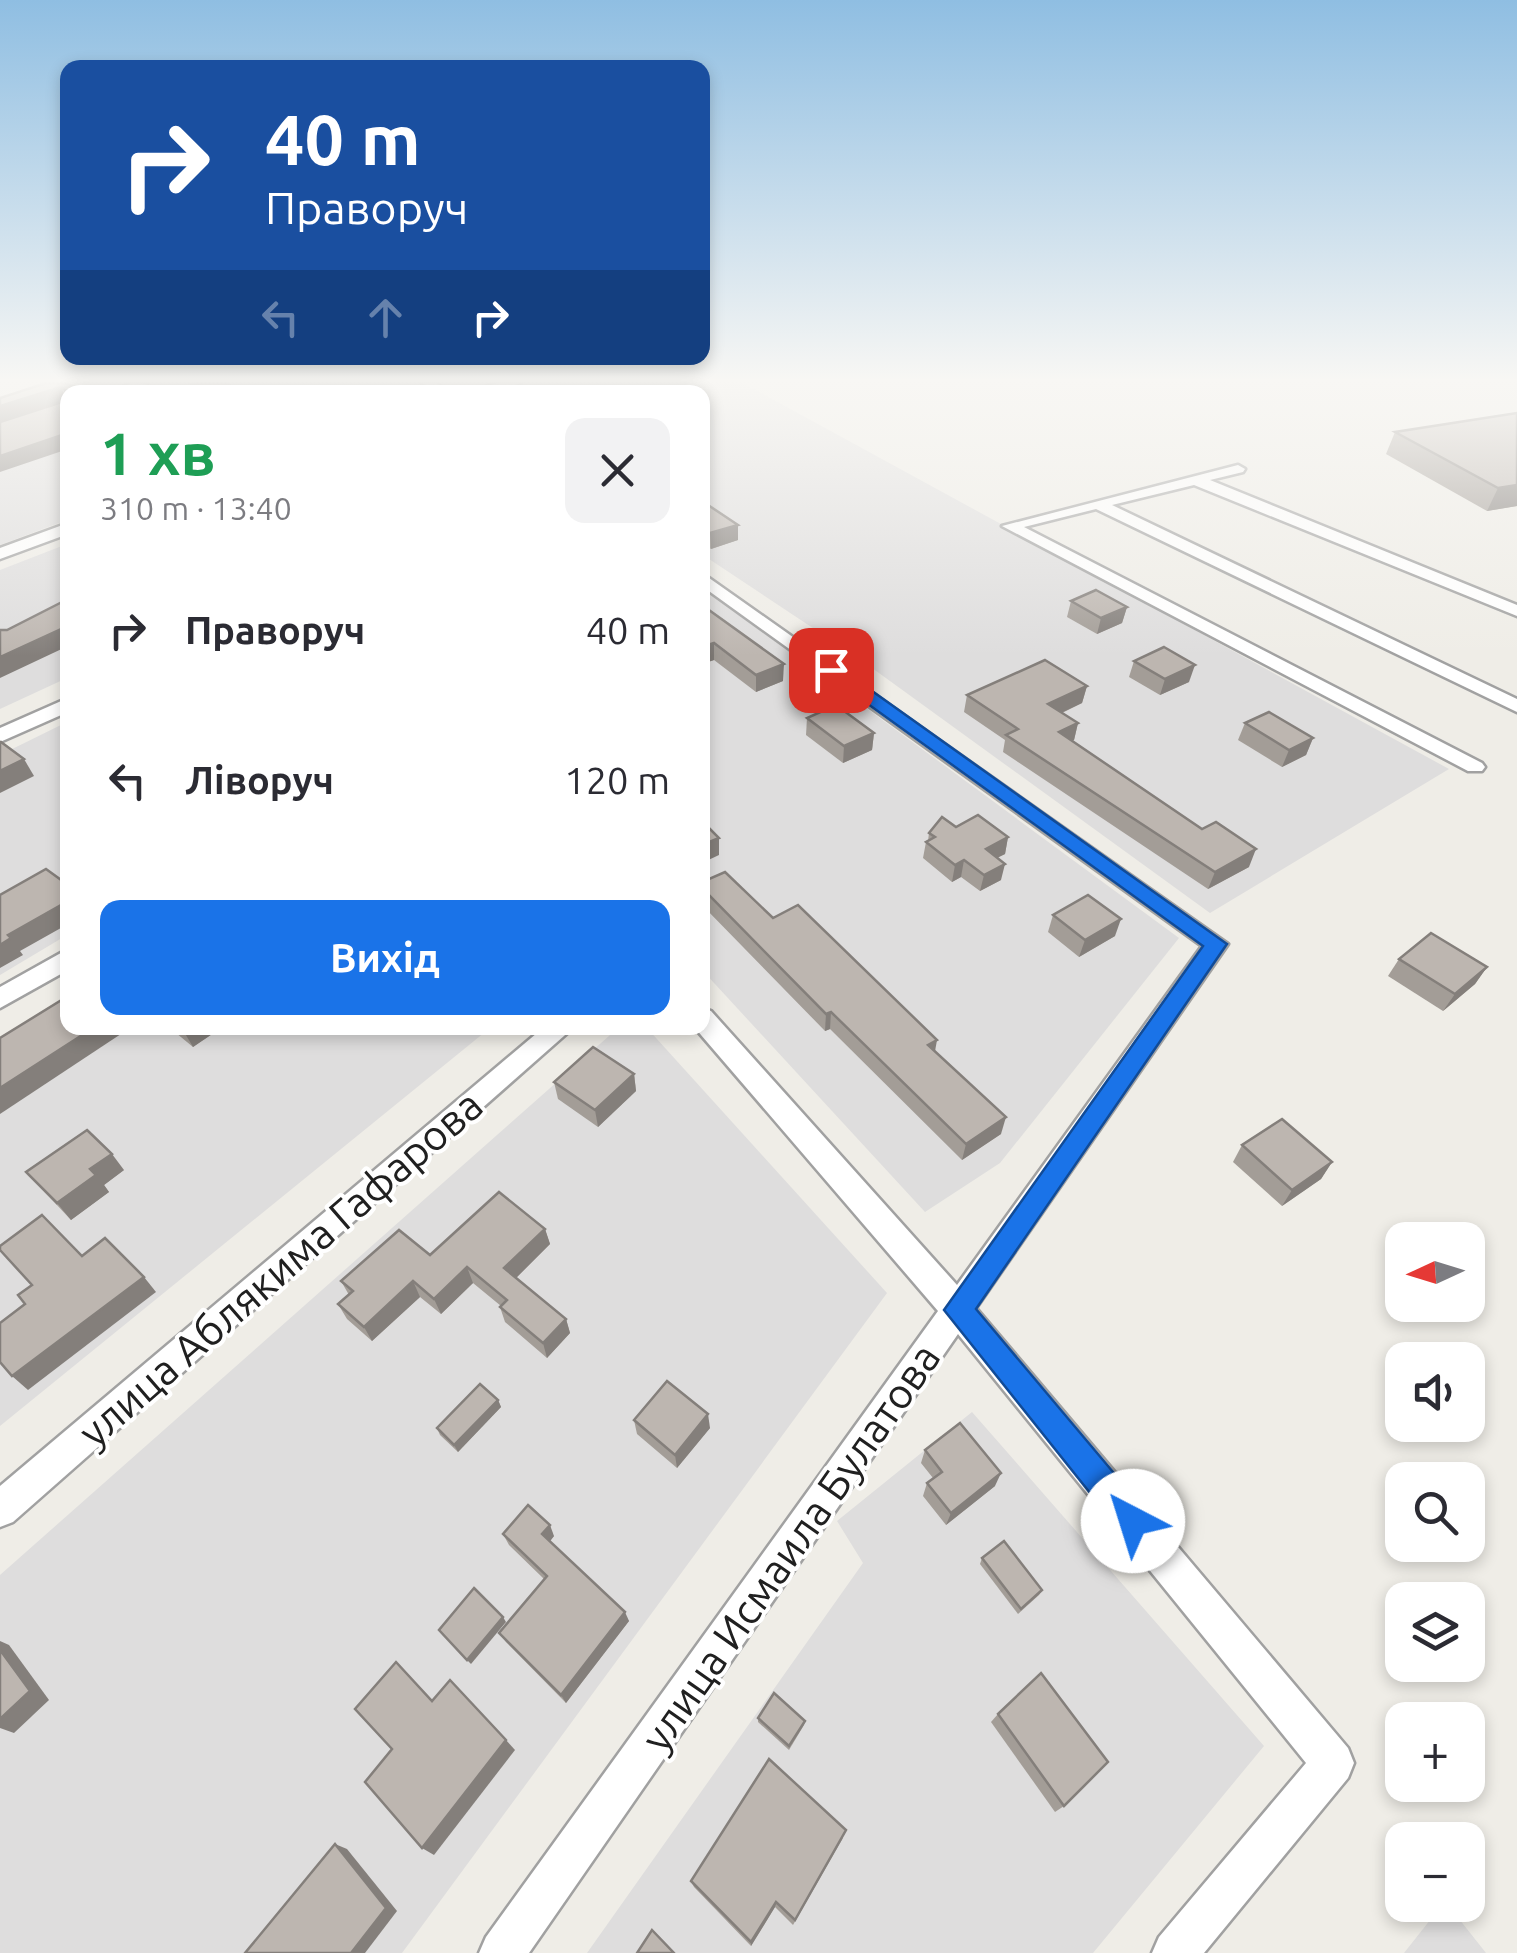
<!DOCTYPE html>
<html lang="uk">
<head>
<meta charset="utf-8">
<style>
	:root { --surface:#fff; --page:#f2f2f3; --text:#2b2b33; --muted:#7c7c81; --accent:#1a73e8 }
	body { margin:0; font-family:Ubuntu,sans-serif; background:var(--page); color:var(--text); height:100vh; display:flex; flex-direction:column; font-size:38px; white-space:nowrap }
	* { box-sizing:border-box; margin:0 }
	p { font-size:32px; color:var(--muted) }
	.icon { flex:none; width:55px; height:55px; fill:none; stroke:currentColor; stroke-width:2; stroke-linecap:round; stroke-linejoin:round }
	.map { position:relative; flex:1; overflow:hidden }
	.drawer { position:absolute; left:60px; top:385px; width:650px; height:650px; display:flex; flex-direction:column; background:var(--surface); border-radius:20px; box-shadow:0 5px 15px #0003 }
	.drawer>* { flex:none }
	.guide { position:absolute; left:60px; top:60px; width:650px; height:305px; border-radius:20px; box-shadow:0 5px 15px #0003; background:#1a4fa0; color:#fff; overflow:hidden }
	.needle { width:65px; rotate:266deg }
	.tools { position:absolute; left:1385px; top:1222px; display:grid; gap:20px }
	.tools a { display:grid; place-items:center; width:100px; height:100px; border-radius:20px; background:var(--surface); box-shadow:0 5px 15px #0003; font-size:50px }
	.pin { position:absolute; display:grid; place-items:center; width:85px; height:85px; color:#fff; margin:-42px; border-radius:20px; box-shadow:0 5px 15px #0006 }
	.me { position:absolute; width:110px; margin:-55px; rotate:320deg; stroke-linejoin:round; filter:drop-shadow(0 0 8px #0008) }
	.turn { display:flex; align-items:center; gap:35px; height:210px; padding:0 40px; font-size:45px }
	.turn .icon { width:130px; height:130px; stroke-width:2.5 }
	.turn b { display:block; font-size:70px; line-height:85px }
	.lanes { display:flex; align-items:center; height:95px; padding:0 40px; background:#0003; justify-content:center; gap:50px; direction:ltr }
	.lanes .off { opacity:.35 }
	.round { display:grid; place-items:center; flex:none; width:105px; height:105px; border-radius:20px; background:var(--page) }
	.head { display:flex; align-items:center; justify-content:space-between; height:170px; padding:0 40px }
	h1 { font-size:60px; font-weight:700; line-height:75px; color:#1e9e55 }
	.cta { display:flex; gap:20px; margin-top:auto; padding:20px 40px }
	.cta a { flex:1; height:115px; border-radius:20px; background:var(--accent); color:#fff; font-size:40px; font-weight:700; line-height:115px; text-align:center }
	ul { padding:0; list-style:none }
	li { display:flex; align-items:center; gap:30px; height:150px; padding:0 40px }
	li div { flex:1 }
	li b { display:block; font-size:38px }
	li em { font-style:normal }
	.map>svg:first-child { display:block }
</style>
</head>
<body>
<div class="map">
<svg width="1517" height="1953" viewBox="0 0 1517 1953">
	<rect width="100%" height="100%" fill="#efede7"/>
	<!-- residential -->
	<g fill="#dedddd">
		<polygon points="159,383 418,383 432,392 168,392"/>
		<polygon points="541,383 743,383 1449,769 1210,913 861,660 703,555 702,392 498,392"/>
		<polygon points="67,423 67,520 0,545 0,445"/>
		<polygon points="67,544 67,678 0,709 0,570"/>
		<polygon points="703,588 1179,938 1000,1163 925,1212 703,971"/>
		<polygon points="67,722 67,935 0,975 0,755"/>
		<polygon points="68,1028 490,1028 0,1426 0,1043"/>
		<polygon points="618,1028 647,1028 887,1293 402,1953 0,1953 0,1575"/>
		<polygon points="972,1412 1264,1746 1093,1953 587,1953 863,1563 837,1521"/>
		<polygon points="1442,1905 1448,1905 1486,1953 1404,1953"/>
	</g>
	<g fill="none" stroke-linecap="round" stroke-linejoin="round">
		<!-- street casing -->
		<g stroke="#a1a1a1" stroke-width="5">
			<g id="street">
				<polygon points="132,383 147,384 127,392 109,392"/>
				<polygon points="422,383 436,383 448,392 434,392"/>
				<polygon points="498,383 521,383 489,392 467,392"/>
				<polygon points="1238,465 1245,469 1243,472 1210,480 1517,605 1517,616 1194,485 1112,505 1517,699 1517,712 1096,509 1024,527 1482,763 1485,767 1482,771 1468,771 1002,526"/>
				<polygon points="68,523 68,534 0,559 0,548"/>
				<polygon points="702,573 1228,944 976,1308 1348,1748 1354,1763 1348,1778 1204,1953 1152,1953 1159,1937 1306,1763 958,1334 529,1953 479,1953 486,1937 938,1311 695,1028 702,1028 702,1008 711,1011 957,1285 1202,946 702,586"/>
				<polygon points="68,698 68,712 0,742 0,728"/>
				<polygon points="68,949 68,970 0,1008 0,987"/>
				<polygon points="543,1028 573,1028 13,1522 0,1527 0,1486"/>
			</g>
		</g>
		<!-- street -->
		<use href="#street" fill="#fff" fill-rule="evenodd"/>
	</g>
	<!-- wall -->
	<g fill="#a39d97">
		<polygon points="188,383 227,383 238,392 198,392"/>
		<polygon points="1517,413 1517,506 1487,511 1386,454 1395,432"/>
		<polygon points="702,501 738,525 738,540 711,549 702,543"/>
		<polygon points="1071,601 1127,607 1122,623 1097,634 1067,617"/>
		<polygon points="702,605 783,681 756,692 714,660 702,664"/>
		<polygon points="1134,661 1189,682 1160,695 1129,677"/>
		<polygon points="1087,686 1082,703 1062,713 1078,723 1074,740 1072,741 1249,867 1208,889 1003,752 1005,740 964,712 967,695"/>
		<polygon points="807,718 874,733 872,750 843,763 806,735"/>
		<polygon points="1245,723 1313,738 1306,755 1282,767 1238,740"/>
		<polygon points="929,833 1008,837 1005,854 997,858 1001,880 980,891 961,877 952,882 923,858 926,842 928,841"/>
		<polygon points="702,882 773,918 935,1051 1001,1134 962,1160 830,1029 825,1031 702,905"/>
		<polygon points="1053,915 1115,936 1079,957 1048,932"/>
		<polygon points="1399,959 1487,967 1475,984 1443,1011 1388,976"/>
		<polygon points="170,1028 221,1028 193,1047"/>
		<polygon points="634,1074 636,1091 598,1127 558,1099 554,1082"/>
		<polygon points="1242,1145 1332,1162 1321,1179 1282,1206 1233,1162"/>
		<polygon points="124,1170 104,1185 109,1192 71,1220 26,1172"/>
		<polygon points="545,1229 550,1244 516,1278 566,1319 570,1333 547,1358 505,1322 500,1307 501,1306 473,1283 441,1314 420,1297 372,1341 347,1319 338,1304 349,1295 341,1281 430,1255"/>
		<polygon points="498,1400 501,1407 458,1452 440,1435 437,1428"/>
		<polygon points="634,1420 710,1428 677,1468 637,1434"/>
		<polygon points="925,1450 995,1486 946,1525 923,1496 927,1483 933,1478 921,1463"/>
		<polygon points="503,1534 554,1536 550,1541 629,1621 566,1703 506,1642 499,1633 544,1579 509,1545"/>
		<polygon points="982,1558 1042,1590 1039,1595 1018,1614 980,1564"/>
		<polygon points="998,1714 1064,1806 1055,1812 991,1722"/>
		<polygon points="758,1718 805,1721 804,1725 789,1750 758,1722"/>
		<polygon points="843,1838 793,1925 775,1907 751,1946 694,1887 691,1881"/>
	</g>
	<!-- shaded-wall -->
	<g fill="#847f7b">
		<polygon points="61,387 67,400 0,422 0,406"/>
		<polygon points="68,433 68,449 0,472 0,456"/>
		<polygon points="1517,485 1517,506 1487,511 1498,488"/>
		<polygon points="738,525 738,540 711,549 710,533"/>
		<polygon points="1127,607 1122,623 1097,634 1101,618"/>
		<polygon points="68,626 68,646 0,678 0,657"/>
		<polygon points="714,643 714,660 702,664 702,647"/>
		<polygon points="784,664 783,681 756,692 756,675"/>
		<polygon points="1195,665 1189,682 1160,695 1165,679"/>
		<polygon points="1087,686 1082,703 1044,721 1048,704"/>
		<polygon points="1078,723 1074,740 1055,750 1059,732"/>
		<polygon points="874,733 872,750 843,763 844,746"/>
		<polygon points="1313,738 1306,755 1282,767 1289,750"/>
		<polygon points="24,759 34,776 0,793 0,771"/>
		<polygon points="1008,837 1005,854 982,865 986,849"/>
		<polygon points="719,838 719,855 702,863 702,845"/>
		<polygon points="1256,849 1249,867 1208,889 1215,872"/>
		<polygon points="964,860 961,877 952,882 955,865"/>
		<polygon points="1005,864 1001,880 980,891 984,875"/>
		<polygon points="68,901 68,924 20,951 23,955 0,968 0,945 8,935"/>
		<polygon points="1121,919 1115,936 1079,957 1085,940"/>
		<polygon points="1487,967 1475,984 1443,1011 1455,994"/>
		<polygon points="831,1012 830,1029 825,1031 826,1014"/>
		<polygon points="93,1028 130,1028 0,1114 0,1088"/>
		<polygon points="187,1028 221,1028 193,1047 183,1030"/>
		<polygon points="937,1040 934,1057 928,1045"/>
		<polygon points="634,1074 636,1091 598,1127 595,1110"/>
		<polygon points="1006,1117 1001,1134 962,1160 966,1144"/>
		<polygon points="112,1154 124,1170 104,1185 109,1192 71,1220 57,1203 90,1169"/>
		<polygon points="1332,1162 1321,1179 1282,1206 1292,1190"/>
		<polygon points="545,1229 550,1244 510,1284 504,1268"/>
		<polygon points="467,1267 473,1283 441,1314 434,1299"/>
		<polygon points="144,1277 156,1292 28,1390 12,1376"/>
		<polygon points="413,1281 420,1297 372,1341 364,1327"/>
		<polygon points="566,1319 570,1333 547,1358 543,1343"/>
		<polygon points="498,1400 501,1407 458,1452 454,1445"/>
		<polygon points="708,1414 710,1428 677,1468 675,1455"/>
		<polygon points="1001,1473 995,1486 946,1525 951,1513"/>
		<polygon points="550,1525 554,1536 547,1545 542,1534"/>
		<polygon points="625,1612 629,1621 566,1703 561,1695"/>
		<polygon points="503,1617 506,1622 471,1664 467,1660"/>
		<polygon points="0,1641 9,1645 49,1700 14,1733 0,1728"/>
		<polygon points="506,1740 515,1750 434,1855 422,1848"/>
		<polygon points="335,1844 347,1849 397,1911 365,1953 351,1953"/>
		<polygon points="776,1902 775,1907 751,1946 751,1942"/>
	</g>
	<!-- building -->
	<g fill="#bdb6b0" stroke="#847f7b" stroke-width="2.5">
		<polygon points="46,383 66,383 89,392 68,392 68,433 0,456 0,422 65,401 66,391 61,387 0,406 0,398"/>
		<polygon points="196,383 227,383 238,392 206,392"/>
		<polygon points="1517,413 1517,485 1498,488 1395,432"/>
		<polygon points="702,501 738,525 710,533 702,528"/>
		<polygon points="1096,590 1127,607 1101,618 1071,601"/>
		<polygon points="68,599 68,626 0,657 0,630 7,630"/>
		<polygon points="702,605 784,664 756,675 714,643 702,647"/>
		<polygon points="1164,647 1195,665 1165,679 1134,661"/>
		<polygon points="1045,660 1087,686 1048,704 1078,723 1059,732 1202,829 1216,822 1256,849 1215,872 1006,735 1018,729 967,695"/>
		<polygon points="836,705 874,733 844,746 807,718"/>
		<polygon points="1269,712 1313,738 1289,750 1245,723"/>
		<polygon points="1,742 24,759 0,771 0,743"/>
		<polygon points="978,815 1008,837 986,849 1005,864 984,875 964,860 955,865 926,842 935,837 929,833 942,817 956,827"/>
		<polygon points="702,821 719,838 702,845"/>
		<polygon points="46,869 68,885 68,901 8,935 11,938 0,945 0,895"/>
		<polygon points="725,872 773,918 798,905 937,1040 928,1045 1006,1117 966,1144 831,1012 826,1014 702,888 702,882"/>
		<polygon points="1088,895 1121,919 1085,940 1053,915"/>
		<polygon points="1431,933 1487,967 1455,994 1399,959"/>
		<polygon points="68,996 68,1028 93,1028 0,1088 0,1038"/>
		<polygon points="593,1047 634,1074 595,1110 554,1082"/>
		<polygon points="1282,1119 1332,1162 1292,1190 1242,1145"/>
		<polygon points="87,1130 112,1154 90,1169 96,1175 57,1203 26,1172"/>
		<polygon points="499,1192 545,1229 504,1268 566,1319 543,1343 500,1307 507,1300 467,1267 434,1299 413,1281 364,1327 338,1304 353,1291 341,1281 399,1230 430,1255"/>
		<polygon points="42,1215 82,1256 105,1238 144,1277 12,1376 0,1362 0,1323 25,1304 18,1295 32,1285 0,1250 0,1246"/>
		<polygon points="667,1381 708,1414 675,1455 634,1420"/>
		<polygon points="480,1384 498,1400 454,1445 437,1428"/>
		<polygon points="960,1423 1001,1473 951,1513 927,1483 942,1472 925,1450"/>
		<polygon points="528,1505 550,1525 542,1534 625,1612 561,1695 499,1633 547,1576 503,1534"/>
		<polygon points="1004,1541 1042,1590 1021,1609 982,1558"/>
		<polygon points="474,1588 503,1617 467,1660 439,1630"/>
		<polygon points="0,1650 30,1691 0,1719"/>
		<polygon points="396,1662 432,1701 450,1680 506,1740 422,1848 365,1782 392,1749 355,1709"/>
		<polygon points="1041,1673 1108,1762 1064,1806 998,1714"/>
		<polygon points="774,1693 805,1721 789,1746 758,1718"/>
		<polygon points="769,1759 846,1830 795,1920 776,1902 751,1942 691,1881"/>
		<polygon points="335,1844 386,1908 351,1953 245,1953"/>
		<polygon points="652,1930 674,1953 637,1953"/>
	</g>
	<!-- sky -->
	<linearGradient id="sky" x2="0" y2="1"><stop stop-color="#8fbee2"/><stop offset="0.58" stop-color="#f8f7f4"/><stop offset="1" stop-color="#f8f7f4" stop-opacity="0"/></linearGradient>
	<rect width="1517" height="656" fill="url(#sky)"/>
	<!-- route -->
	<polygon fill="#1a73e8" stroke="#114b97" stroke-width="2.5" points="825,666 837,666 1227,944 976,1309 1145,1510 1150,1521 1145,1533 1133,1538 1122,1533 944,1310 1203,946 825,673"/>
	<g text-anchor="middle" dominant-baseline="central" stroke-width="8" stroke-linejoin="round" paint-order="stroke">
		<!-- near-street labels -->
		<g font-size="42" fill="#202020" stroke="#fff">
			<text transform="translate(280 1268) rotate(-41)">улица Аблякима Гафарова</text>
			<text transform="translate(790 1547) rotate(-55)">улица Исмаила Булатова</text>
		</g>
	</g>
</svg>
<div class="tools">
<a><svg class="needle" viewBox="-14 -14 28 28"><path d="M0-13l5 13h-10z" fill="#e53935"/><path d="M0 13l5-13h-10z" fill="#7c7c81"/></svg></a>
<a><svg class="icon" aria-label="sound" viewBox="0 0 24 24"><path d="M4 9h4l5-4v14l-5-4H4zM17 9q2 3 0 6"/></svg></a>
<a><svg class="icon" aria-label="search" viewBox="0 0 24 24"><circle cx="10" cy="10" r="6"/><path d="M15 15l6 6"/></svg></a>
<a><svg class="icon" aria-label="layers" viewBox="0 0 24 24"><path d="M12 4l9 5-9 5-9-5zM3 14l9 5 9-5"/></svg></a>
<a>+</a>
<a>−</a>
</div>
<div class="pin" style="left:831px;top:670px;background:#d93025"><svg class="icon" aria-label="arrive" viewBox="0 0 24 24"><path d="M6 21V4h12l-3 4 3 4H6"/></svg></div>
<svg class="me" style="left:1133px;top:1521px" viewBox="-20 -20 40 40"><circle r="19" fill="#fff"/><path d="M0-13L10 11 0 6-10 11z" fill="#1a73e8"/></svg>
<div class="guide">
<div class="turn"><svg class="icon" aria-label="right" viewBox="0 0 24 24"><path d="M7 20v-9h11M14 6l5 5-5 5"/></svg><div><b>40 m</b>Праворуч</div></div>
<div class="lanes"><svg class="icon off" aria-label="left" viewBox="0 0 24 24"><path d="M17 20v-9H6M10 6l-5 5 5 5"/></svg><svg class="icon off" aria-label="ahead" viewBox="0 0 24 24"><path d="M12 20V5M6 11l6-6 6 6"/></svg><svg class="icon" aria-label="right" viewBox="0 0 24 24"><path d="M7 20v-9h11M14 6l5 5-5 5"/></svg></div>
</div>
<section class="drawer">
<div class="head"><div><h1>1 хв</h1><p>310 m · 13:40</p></div><a class="round"><svg class="icon" aria-label="close" viewBox="0 0 24 24"><path d="M6 6l12 12M18 6L6 18"/></svg></a></div>
<ul>
<li><svg class="icon" aria-label="right" viewBox="0 0 24 24"><path d="M7 20v-9h11M14 6l5 5-5 5"/></svg><div><b>Праворуч</b></div><em>40 m</em></li>
<li><svg class="icon" aria-label="left" viewBox="0 0 24 24"><path d="M17 20v-9H6M10 6l-5 5 5 5"/></svg><div><b>Ліворуч</b></div><em>120 m</em></li>
</ul>
<div class="cta"><a>Вихід</a></div>
</section>
</div>
</body>
</html>
